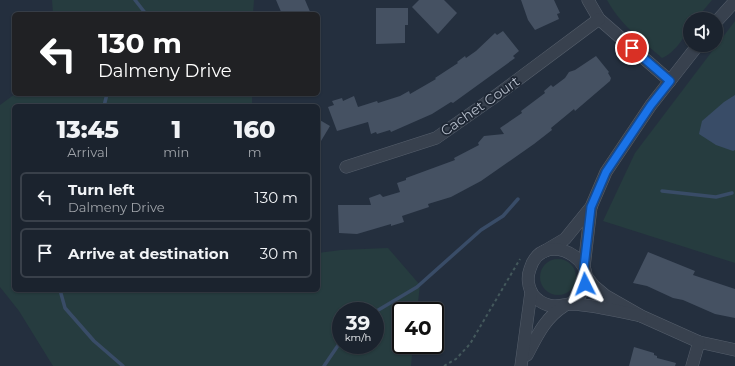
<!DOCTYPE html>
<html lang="en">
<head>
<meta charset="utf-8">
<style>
	:root { --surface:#1b232e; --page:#242b36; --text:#f1f3f6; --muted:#a0a4aa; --line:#39404a }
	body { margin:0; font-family:Montserrat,sans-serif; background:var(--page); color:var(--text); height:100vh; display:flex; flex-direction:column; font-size:15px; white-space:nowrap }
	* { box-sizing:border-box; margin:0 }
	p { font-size:13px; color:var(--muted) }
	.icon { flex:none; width:22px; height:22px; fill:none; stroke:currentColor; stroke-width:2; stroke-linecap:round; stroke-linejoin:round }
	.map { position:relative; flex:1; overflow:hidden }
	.panel { position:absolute; left:12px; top:104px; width:308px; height:188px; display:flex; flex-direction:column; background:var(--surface); border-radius:6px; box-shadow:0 1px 3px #0004,0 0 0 1px var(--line) }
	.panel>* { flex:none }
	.banner { position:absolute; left:12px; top:12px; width:308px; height:84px; border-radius:6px; box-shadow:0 1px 3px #0004,0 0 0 1px var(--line); background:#202124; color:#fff; overflow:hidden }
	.buttons { position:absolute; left:683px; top:12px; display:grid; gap:8px }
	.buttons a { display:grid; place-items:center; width:40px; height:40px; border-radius:50%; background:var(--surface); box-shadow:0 1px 3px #0004,0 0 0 1px var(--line); font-size:20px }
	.speed { position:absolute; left:332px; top:302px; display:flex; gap:8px; font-size:20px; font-weight:700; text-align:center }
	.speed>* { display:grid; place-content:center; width:52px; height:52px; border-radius:50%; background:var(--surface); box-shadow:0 1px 3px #0004,0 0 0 1px var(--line); line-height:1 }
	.speed small { font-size:10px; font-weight:400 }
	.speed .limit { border:2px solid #111; border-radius:6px; background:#fff; color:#111 }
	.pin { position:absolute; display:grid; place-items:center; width:34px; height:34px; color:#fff; margin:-17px; border:2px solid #fff; border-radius:50%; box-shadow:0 1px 4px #0007 }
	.me { position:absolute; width:44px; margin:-22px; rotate:357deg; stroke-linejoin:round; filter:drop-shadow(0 0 3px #0008) }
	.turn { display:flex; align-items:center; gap:14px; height:84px; padding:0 20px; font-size:18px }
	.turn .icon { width:52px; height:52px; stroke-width:2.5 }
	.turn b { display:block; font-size:28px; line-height:34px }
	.eta { display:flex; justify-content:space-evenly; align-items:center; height:68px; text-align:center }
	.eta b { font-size:24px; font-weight:800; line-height:28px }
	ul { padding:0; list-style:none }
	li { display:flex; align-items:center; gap:12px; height:50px; margin:0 8px 6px; padding:0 12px; border:2px solid var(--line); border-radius:6px }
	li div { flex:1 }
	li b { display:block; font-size:15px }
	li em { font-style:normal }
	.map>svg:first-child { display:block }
</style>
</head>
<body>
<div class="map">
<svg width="735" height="366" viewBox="0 0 735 366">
	<rect width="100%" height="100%" fill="#242f3e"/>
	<!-- green -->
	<g fill="#263c3f" fill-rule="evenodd">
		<polygon points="52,0 254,0 253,14 53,14"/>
		<path d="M607,0H712L696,19H690C690,32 675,53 662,58C641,40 620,24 607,0Z"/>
		<polygon points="735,21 735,263 603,221 635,153"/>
		<path d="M15,94H252V106H14V290H318V253L341,250L388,248L420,285L417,311H401V345H413L411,366H53L19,311L0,287V105ZM341,311H375V345H341Z"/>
		<circle cx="558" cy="277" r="18"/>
	</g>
	<!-- water -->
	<polygon fill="#394c67" points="735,95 735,150 733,151 716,145 699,134 702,121 724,102"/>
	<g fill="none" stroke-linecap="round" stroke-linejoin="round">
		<!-- stream -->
		<g stroke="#394c67" stroke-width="3.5">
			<polyline points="135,0 146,14"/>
			<polyline points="104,106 107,94"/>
			<polyline points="662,191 716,197 732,193"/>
			<polyline points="60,290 65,308 94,341 123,366"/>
			<polyline points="375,312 417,287 481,230 503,216 518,199"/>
			<polyline points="324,366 341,341"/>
		</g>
	</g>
	<!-- building -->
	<g fill="#455162">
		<polygon points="276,0 305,0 311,14 282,14"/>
		<polygon points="419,0 444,0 457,13 438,34 412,7"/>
		<polygon points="521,0 554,0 560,13 557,14 559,19 535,30 528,20"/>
		<polygon points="376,8 408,8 408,25 405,25 405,43 376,44"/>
		<polygon points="503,31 519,51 513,56 515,58 453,103 451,102 432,114 391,132 390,130 377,134 376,132 371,134 368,122 337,131 328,107 334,105 332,101 342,98 343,101 354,96 358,107 377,101 378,103 400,96 409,91 410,94 436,79 435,78 458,63 457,62 465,56 466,58 476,51 495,33 497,35"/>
		<polygon points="596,56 609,72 608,73 611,78 610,81 575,111 574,109 551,128 552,130 534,144 481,181 451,197 428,204 429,207 402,216 404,222 391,226 391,224 357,234 339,233 338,205 371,205 369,198 380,194 383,197 400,192 397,183 406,180 406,178 455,160 454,158 479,145 478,143 484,136 504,134 500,128 522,113 521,111 545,93 544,91 551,85 553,87 565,78 569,72 575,70"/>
		<polygon points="318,119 330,126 318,146"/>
		<polygon points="648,252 695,271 693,275 735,289 735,318 715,314 683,300 673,298 647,286 633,283"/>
		<polygon points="634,347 654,353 654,355 657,356 657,358 676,363 675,366 629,366"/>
	</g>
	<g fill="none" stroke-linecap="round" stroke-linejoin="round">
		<!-- minor casing -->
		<g stroke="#565f6c" stroke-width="13">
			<g id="minor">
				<polyline points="588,0 599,19 670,81"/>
				<polyline points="716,22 735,1"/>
				<polyline points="346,167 436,138 493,98 599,19"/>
				<polyline points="543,252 565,239 591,207 606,172 651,105 698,45"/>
				<polyline points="584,267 591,207"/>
				<polyline points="586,276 594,286 606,296 641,316 699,342 735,350"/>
				<path d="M570,304C619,269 544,222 530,269C527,277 528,287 533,295C537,300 542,303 548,305C557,308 563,304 572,304C594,305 618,311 641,316"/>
				<path d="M527,355C537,336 545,318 564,306"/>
				<polyline points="521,366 531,292"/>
				<polyline points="692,366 699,342"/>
			</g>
		</g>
		<!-- path -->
		<polyline stroke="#44595c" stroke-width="2" stroke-dasharray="3 3" stroke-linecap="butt" points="444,366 456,359 470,344 520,259"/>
		<!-- minor -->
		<use href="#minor" stroke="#38414e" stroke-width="12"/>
	</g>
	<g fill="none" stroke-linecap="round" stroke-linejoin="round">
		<!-- route casing -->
		<g stroke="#114b97" stroke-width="10">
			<polyline id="route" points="585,284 584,267 591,207 606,172 651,105 670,81 632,48"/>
		</g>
		<!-- route -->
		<use href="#route" stroke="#1a73e8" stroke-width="7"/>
	</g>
	<g text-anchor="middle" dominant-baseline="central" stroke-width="3.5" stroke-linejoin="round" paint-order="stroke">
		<!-- street labels -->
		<g font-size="14" fill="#b4bcc9" stroke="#1d2633">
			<text transform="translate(480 106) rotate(-35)">Cachet Court</text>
		</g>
	</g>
</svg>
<div class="buttons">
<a><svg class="icon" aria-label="sound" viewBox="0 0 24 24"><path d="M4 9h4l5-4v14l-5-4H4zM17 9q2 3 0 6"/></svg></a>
</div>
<div class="speed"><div>39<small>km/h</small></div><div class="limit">40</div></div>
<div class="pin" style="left:632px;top:48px;background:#d93025"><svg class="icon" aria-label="arrive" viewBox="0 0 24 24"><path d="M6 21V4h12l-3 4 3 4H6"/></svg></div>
<svg class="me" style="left:585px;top:284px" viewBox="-20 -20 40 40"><path d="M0-17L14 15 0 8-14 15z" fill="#1a73e8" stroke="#fff" stroke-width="4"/></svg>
<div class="banner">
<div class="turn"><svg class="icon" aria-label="left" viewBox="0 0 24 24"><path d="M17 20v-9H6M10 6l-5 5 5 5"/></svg><div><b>130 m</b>Dalmeny Drive</div></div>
</div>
<section class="panel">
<div class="eta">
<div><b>13:45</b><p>Arrival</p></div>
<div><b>1</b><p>min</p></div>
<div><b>160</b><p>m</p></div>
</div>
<ul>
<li><svg class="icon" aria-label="left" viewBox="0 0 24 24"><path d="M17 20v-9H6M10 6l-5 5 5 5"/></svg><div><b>Turn left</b><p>Dalmeny Drive</p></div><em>130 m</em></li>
<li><svg class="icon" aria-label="arrive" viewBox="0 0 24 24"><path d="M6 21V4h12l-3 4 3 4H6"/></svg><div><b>Arrive at destination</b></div><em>30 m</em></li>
</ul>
</section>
</div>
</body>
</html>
